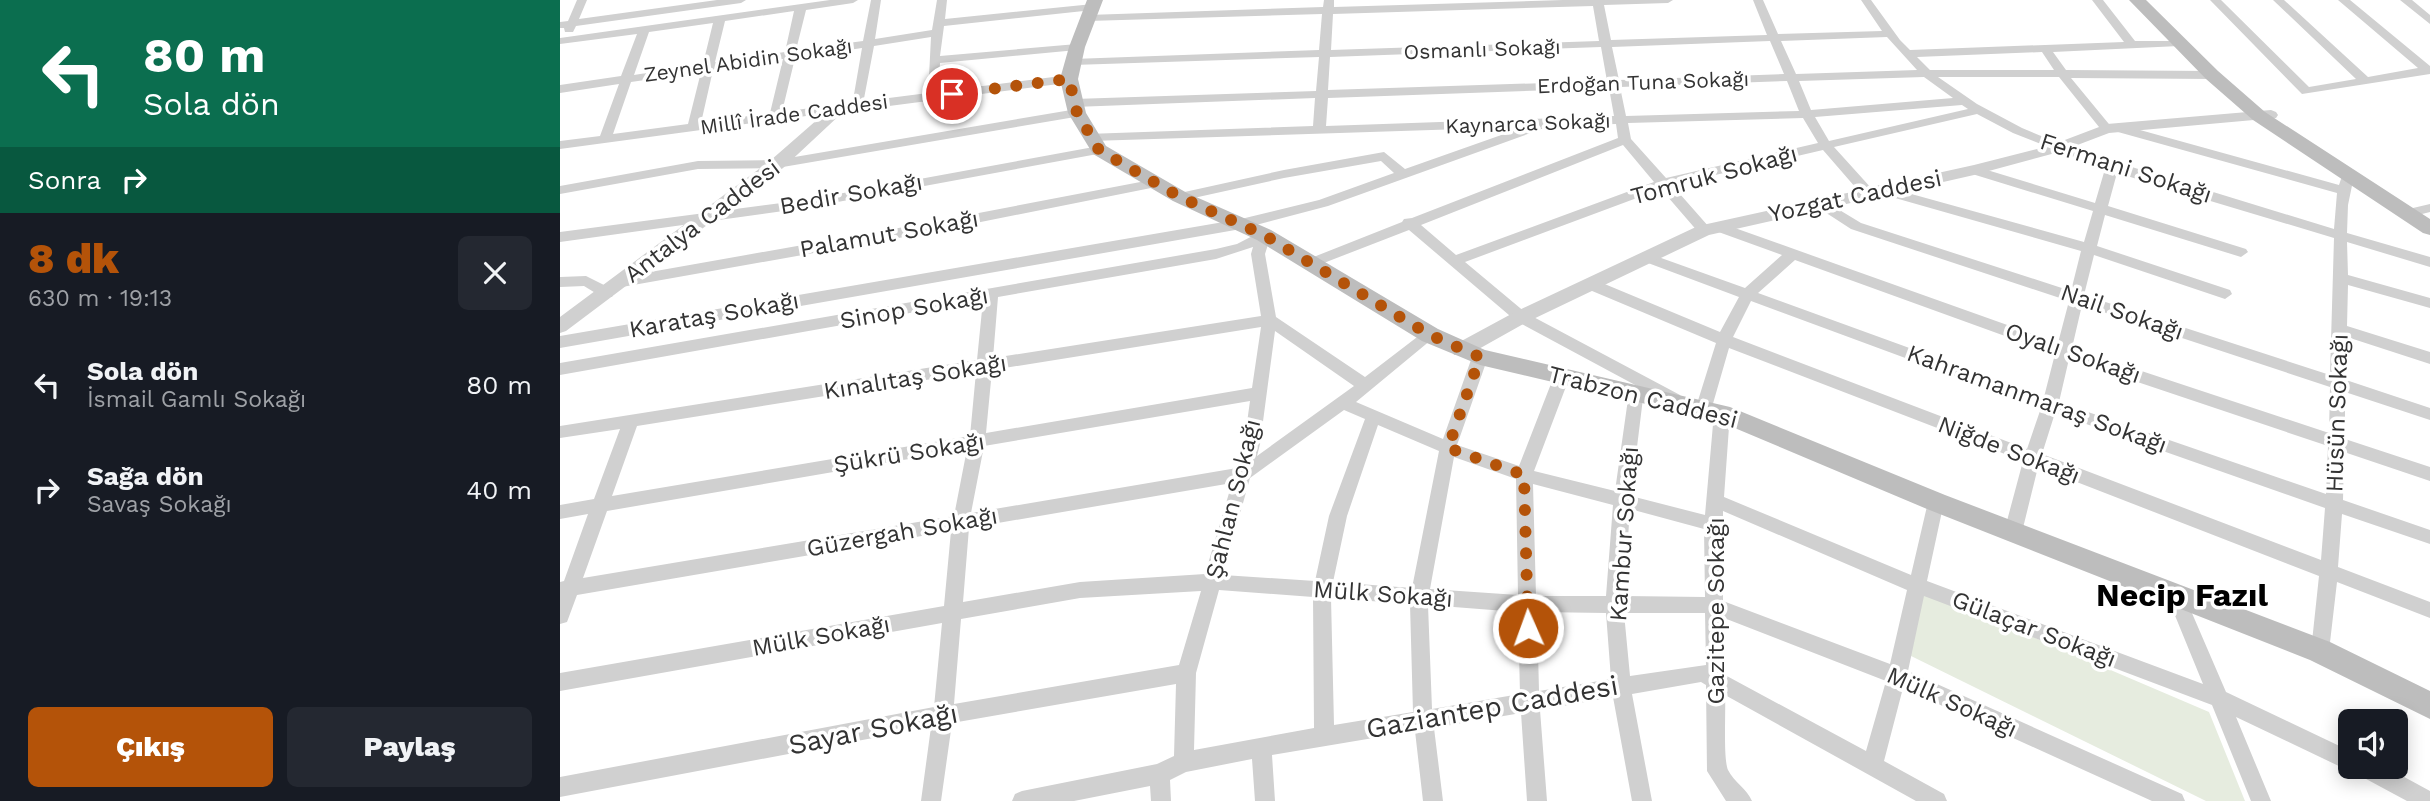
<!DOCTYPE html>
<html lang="tr">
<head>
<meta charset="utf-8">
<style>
	:root { --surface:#171b24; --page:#242831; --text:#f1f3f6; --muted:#9ea1a6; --accent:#b45309 }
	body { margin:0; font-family:"Work Sans",sans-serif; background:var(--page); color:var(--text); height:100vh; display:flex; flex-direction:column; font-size:26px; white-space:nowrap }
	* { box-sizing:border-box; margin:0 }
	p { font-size:23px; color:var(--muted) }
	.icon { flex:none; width:38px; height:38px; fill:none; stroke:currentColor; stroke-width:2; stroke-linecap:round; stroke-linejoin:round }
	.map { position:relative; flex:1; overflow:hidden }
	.drawer { display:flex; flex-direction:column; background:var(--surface); width:560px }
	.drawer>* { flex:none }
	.top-card { background:#0b6e4f; color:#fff; overflow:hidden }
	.fabs { position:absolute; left:1778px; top:709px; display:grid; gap:14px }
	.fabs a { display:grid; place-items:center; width:70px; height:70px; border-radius:10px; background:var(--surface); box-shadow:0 4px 18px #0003; font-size:35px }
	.pin { position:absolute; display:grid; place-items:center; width:60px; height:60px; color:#fff; margin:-30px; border:4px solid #fff; border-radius:50%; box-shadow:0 2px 7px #0007 }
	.me { position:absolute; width:77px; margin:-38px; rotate:358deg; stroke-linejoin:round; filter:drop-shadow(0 0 5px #0008) }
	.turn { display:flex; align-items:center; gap:24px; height:147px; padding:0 28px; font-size:32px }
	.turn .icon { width:91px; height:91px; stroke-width:2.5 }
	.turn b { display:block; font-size:49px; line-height:60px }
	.then { display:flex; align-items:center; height:66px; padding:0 28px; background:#0003; gap:14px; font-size:26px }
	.round { display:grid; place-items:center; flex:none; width:74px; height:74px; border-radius:10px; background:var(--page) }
	.head { display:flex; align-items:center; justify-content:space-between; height:119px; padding:0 28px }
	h1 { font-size:42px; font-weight:800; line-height:52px; color:var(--accent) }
	.action { display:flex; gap:14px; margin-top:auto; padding:14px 28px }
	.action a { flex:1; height:80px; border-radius:10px; background:var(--accent); color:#fff; font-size:28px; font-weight:800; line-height:80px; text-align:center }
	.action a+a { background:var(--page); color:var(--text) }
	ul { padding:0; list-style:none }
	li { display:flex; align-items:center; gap:21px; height:105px; padding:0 28px }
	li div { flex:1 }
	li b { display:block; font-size:26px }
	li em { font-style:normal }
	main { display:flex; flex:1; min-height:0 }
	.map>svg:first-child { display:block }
</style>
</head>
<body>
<main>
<section class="drawer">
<div class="top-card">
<div class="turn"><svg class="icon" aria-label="left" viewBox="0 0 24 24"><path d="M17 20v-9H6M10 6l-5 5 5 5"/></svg><div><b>80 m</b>Sola dön</div></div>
<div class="then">Sonra<svg class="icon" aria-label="right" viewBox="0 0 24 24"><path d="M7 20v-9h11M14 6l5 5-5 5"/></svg></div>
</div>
<div class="head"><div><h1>8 dk</h1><p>630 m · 19:13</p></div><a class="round"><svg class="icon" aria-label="close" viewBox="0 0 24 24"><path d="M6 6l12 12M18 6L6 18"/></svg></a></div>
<ul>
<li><svg class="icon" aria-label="left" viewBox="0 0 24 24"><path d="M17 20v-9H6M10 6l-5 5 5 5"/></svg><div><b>Sola dön</b><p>İsmail Gamlı Sokağı</p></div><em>80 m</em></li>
<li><svg class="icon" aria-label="right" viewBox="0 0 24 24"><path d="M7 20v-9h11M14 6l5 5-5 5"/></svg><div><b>Sağa dön</b><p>Savaş Sokağı</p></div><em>40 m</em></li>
</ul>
<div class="action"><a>Çıkış</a><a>Paylaş</a></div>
</section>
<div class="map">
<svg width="1870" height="801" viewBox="0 0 1870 801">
	<rect width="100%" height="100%" fill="#fff"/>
	<!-- green -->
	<polygon fill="#e6ecdf" points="1363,590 1649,712 1685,801 1646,801 1349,655"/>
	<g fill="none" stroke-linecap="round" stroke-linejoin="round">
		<!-- minor -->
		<g fill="#d0d0d0" fill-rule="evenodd">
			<polygon points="17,0 27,0 19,19 157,0 186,0 181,3 16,26 13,32 5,32 4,28 0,28 0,22 8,21"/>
			<path d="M270,0H298L293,3L246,10L236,50L303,41L311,0H321L315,39L372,30L377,0H387L385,19L533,4L538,7L533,10L384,26L380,56L517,44L523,47L517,50L380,63L378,99L374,100L368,96L371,37L314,46L302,109H294L292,106L302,48L235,58L222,112L279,104L285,108L283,111L0,149V141L40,136L59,84L0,93V85L61,76L77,34L0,44V38ZM234,11L225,52L155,62L165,21ZM153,23L143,64L74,75L89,32ZM223,59L210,113L141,123L153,70ZM141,72L128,124L53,134L71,82Z"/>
			<path d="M764,0H774V7L1003,0H1113L1108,3L1044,5L1051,40L1207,35L1193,0H1203L1218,34L1322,31L1301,0H1311L1340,40L1350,50L1564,42L1532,0H1543L1575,41H1623V45L1619,46L1493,52L1506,70L1652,71L1658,75L1652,79L1511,78L1553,129L1547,133L1543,132L1499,77H1378L1417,104L1462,128L1510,148L1774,229L1777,193L1558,132L1556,129L1562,125L1779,185L1783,173H1793L1794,176L1788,205L1787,233L1870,257V267L1787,242L1788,275L1870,298V308L1788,285L1787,326L1870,352V364L1787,337L1786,380L1870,408V420L1785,392V439L1870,467V481L1784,452L1783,500L1870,530V544L1782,514L1778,567L1870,602V618L1777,582L1769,651L1767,657L1760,660L1753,657L1751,651L1759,576L1478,467L1462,532L1459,537L1453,539L1447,537L1444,532L1463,461L1169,348L1152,407L1150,411H1138L1136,407L1156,343L1025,288L1023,284L1030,279L1035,280L1160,332L1179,297L1080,260L1078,257L1080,254H1090L1185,288L1222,255L1153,230L1151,227L1153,224L1158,222L1498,343L1509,301L1291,229L1251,203L1253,200H1263L1301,223L1511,291L1521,251L1314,192L1312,189L1319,185L1524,242L1533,211L1409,173L1408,170L1414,166L1535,203L1545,169L1453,133L1417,114L1274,147L1312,189V195H1302L1263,150L1112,185L1149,227L1151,230L1149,233H1139L1101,189L905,262L966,313L1120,395L1122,399L1120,403L1114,405L1084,390L1071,496L1145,515L1154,413L1156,409H1168L1170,413L1164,497L1351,575L1368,502L1370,497L1376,495L1382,497L1384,502L1367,581L1643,684L1607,596L1610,590L1616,588L1622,590L1666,692L1790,751V766H1824L1870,791V801H1847L1795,773L1793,770L1783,768L1676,717L1711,801H1691L1652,705L1364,596L1348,671L1622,794L1625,801H1592L1343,688L1324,761L1384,794L1387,801H1356L1165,695C1166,711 1163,758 1168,770C1174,782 1187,789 1192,801H1166L1147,771L1146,685L1141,682L1072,694L1092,801H1072L1053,697L980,710L987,801H967L961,713L874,728L883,801H863L855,731L712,755L715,801H695L692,759L626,772L610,780L611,801H591L590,786L514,801H452L455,794L462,791L597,764L614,756L616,684L392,723L381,801H361L371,727L0,797V777L374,707L382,623L0,691V673L384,606L391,531L17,595L7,622L0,624V582L4,581L28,514L0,519V505L34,499L60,429L0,438V426L417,360L423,300L0,375V363L656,249L677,244L704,230L711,235L705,254L716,317L805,377L865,331H875L877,335L796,402L883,439L912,357L920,351L925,353L928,357L897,445L959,466L994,376L997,372H1007L1010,376L974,471L1055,491L1069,392L1077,386L956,321L849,230L756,266H746L744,263L746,260L842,222L844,219L852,218L1058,138L1056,124L990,126L768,206L681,229L0,348V336L681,219L759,200L834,173L821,161L724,178L620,201L613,197L620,193L724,170L824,152L845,169L964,127L531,141L525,137L527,134L753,126L755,98L514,107L508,103L514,99L756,91L759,57L513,65L507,62L513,59L759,50L762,14L528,21L522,18L528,15L763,7ZM1033,6L1039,41L771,50L773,14ZM1327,37L1357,70L1236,74L1221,41ZM1210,41L1224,74L1059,80L1052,47ZM1041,47L1047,81L768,90L770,57ZM1482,52L1494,70H1370L1357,57ZM1364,77L1393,98L1251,110L1239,81ZM1227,81L1239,111L1066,116L1060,87ZM1049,88L1054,116L766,126L768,98ZM1402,105L1408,109L1269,141L1255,117ZM1243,118L1258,143L1106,178L1071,139L1068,123ZM1063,145L1094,182L896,255L861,225ZM1557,173L1774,238L1770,375L1524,295L1534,255L1665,299L1672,294L1670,290L1537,246L1545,215L1681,257L1688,252L1686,249L1548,206ZM693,247L691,254L701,316L433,358L438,297L656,259ZM1235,260L1495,354L1484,397L1198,293ZM1191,301L1481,408L1467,449L1173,337ZM1522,305L1770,387L1769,433L1512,348ZM701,327L692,388L426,433L432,370ZM715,331L794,386L697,456L700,444ZM1509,359L1768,446L1766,494L1499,402ZM416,372L410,436L52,496L77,426ZM690,401L684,444L677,468L411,513L424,446ZM784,410L805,419L769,516L755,581L663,575L690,478ZM1495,413L1765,508L1761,560L1482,454ZM818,425L879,451L852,588L773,582L787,516ZM407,449L394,516L23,578L47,511ZM894,457L956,479L958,595L870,589ZM672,483L645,574L520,582L403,602L409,528ZM973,484L1053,505L1046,596H976ZM1070,509L1144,529L1145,597L1064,596ZM1163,511L1347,590L1330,664L1163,601ZM659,590L753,597L754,728L634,750L636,673ZM641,591L619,665L394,704L401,619L520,598ZM771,598L850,604L853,712L774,725ZM868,605L958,612L960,694L872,709ZM977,612L1046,613L1051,679L979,691ZM1064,613H1145L1146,665L1070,676ZM1164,618L1326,681L1306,751L1165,675Z"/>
			<polygon points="1650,0 1661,0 1749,87 1796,79 1713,0 1724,0 1808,77 1858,68 1778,0 1790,0 1870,66 1870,74 1742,94"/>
			<polygon points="1840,0 1852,0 1870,15 1870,24"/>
			<polygon points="517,109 521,110 521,116 217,168 138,169 0,194 0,186 138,161 217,160"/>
			<polygon points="539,146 543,147 543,153 245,208 0,242 0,232 245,200"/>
			<polygon points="596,179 601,180 601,186 361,234 62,287 55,282 62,277 361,224"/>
			<polygon points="1870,204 1870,212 1858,215 1851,211 1853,208"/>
			<polygon points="26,276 52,289 54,293 52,297 42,297 24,286 0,287 0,277"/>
		</g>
		<!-- tertiary -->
		<g fill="#d0d0d0" fill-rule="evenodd">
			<polygon points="509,75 516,79 514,82 283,112 223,168 6,331 0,333 0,317 211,160 274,105"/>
			<polygon points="1711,110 1716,112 1718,115 1716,118 1549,133 1499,152 1414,175 1149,235 967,322 908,355 894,355 892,350 894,345 955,312 1138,226 1414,165 1489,146 1547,124"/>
		</g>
		<!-- secondary -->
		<g fill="#bdbdbd" fill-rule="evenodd">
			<polygon points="527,0 543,0 525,47 518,79 526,113 546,146 627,193 711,230 878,329 925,350 1170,407 1385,495 1770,642 1870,691 1870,719 1750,660 1367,509 1158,421 920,365 862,341 697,240 613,201 533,154 508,113 500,79 509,47"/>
			<polygon points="1569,0 1586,0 1658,71 1705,112 1870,219 1870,235 1863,233 1693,120 1646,79"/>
		</g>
	</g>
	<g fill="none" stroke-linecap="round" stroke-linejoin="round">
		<!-- route -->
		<polyline stroke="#b45309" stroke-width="12" stroke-dasharray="0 21.6" points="392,94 509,79 517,113 539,150 620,197 704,235 870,335 920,357 888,448 964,475 968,628"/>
	</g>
	<g text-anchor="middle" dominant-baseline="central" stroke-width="7" stroke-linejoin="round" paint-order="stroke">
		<!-- far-street labels -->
		<g font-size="21" fill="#333" stroke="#fff">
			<text transform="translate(922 49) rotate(-2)">Osmanlı Sokağı</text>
			<text transform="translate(188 60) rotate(-8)">Zeynel Abidin Sokağı</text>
			<text transform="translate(1083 82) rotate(-2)">Erdoğan Tuna Sokağı</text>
			<text transform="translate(234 114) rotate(-8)">Millî İrade Caddesi</text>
			<text transform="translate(968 123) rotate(-2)">Kaynarca Sokağı</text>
		</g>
		<!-- street labels -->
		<g font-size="24" fill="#333" stroke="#fff">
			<text transform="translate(1566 168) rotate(18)">Fermani Sokağı</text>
			<text transform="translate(1154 175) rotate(-15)">Tomruk Sokağı</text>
			<text transform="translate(291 194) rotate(-10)">Bedir Sokağı</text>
			<text transform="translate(1295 196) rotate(-12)">Yozgat Caddesi</text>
			<text transform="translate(142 221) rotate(-37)">Antalya Caddesi</text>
			<text transform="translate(329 234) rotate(-10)">Palamut Sokağı</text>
			<text transform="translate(354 308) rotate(-10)">Sinop Sokağı</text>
			<text transform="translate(1562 312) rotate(19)">Nail Sokağı</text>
			<text transform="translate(154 315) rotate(-10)">Karataş Sokağı</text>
			<text transform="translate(1513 353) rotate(19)">Oyalı Sokağı</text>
			<text transform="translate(355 377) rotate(-9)">Kınalıtaş Sokağı</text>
			<text transform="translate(1083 397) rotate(14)">Trabzon Caddesi</text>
			<text transform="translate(1477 399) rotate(20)">Kahramanmaraş Sokağı</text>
			<text transform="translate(1777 413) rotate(-88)">Hüsün Sokağı</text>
			<text transform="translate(1449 450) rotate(21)">Niğde Sokağı</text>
			<text transform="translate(349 453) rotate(-9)">Şükrü Sokağı</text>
			<text transform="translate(673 499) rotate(-76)">Şahlan Sokağı</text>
			<text transform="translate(342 532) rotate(-10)">Güzergah Sokağı</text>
			<text transform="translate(1064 534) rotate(-86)">Kambur Sokağı</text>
			<text transform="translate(823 594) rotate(4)">Mülk Sokağı</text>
			<text transform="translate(1156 611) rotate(-90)">Gazitepe Sokağı</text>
			<text transform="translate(1474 629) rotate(21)">Gülaçar Sokağı</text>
			<text transform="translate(261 636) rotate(-10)">Mülk Sokağı</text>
			<text transform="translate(1392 702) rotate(24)">Mülk Sokağı</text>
		</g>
		<!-- near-street labels -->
		<g font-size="28" fill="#333" stroke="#fff">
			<text transform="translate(932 707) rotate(-10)">Gaziantep Caddesi</text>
			<text transform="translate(313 729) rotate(-11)">Sayar Sokağı</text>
		</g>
		<!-- district labels -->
		<g font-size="32" font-weight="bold" fill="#000" stroke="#fff">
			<text x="1622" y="595">Necip Fazıl</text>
		</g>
	</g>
</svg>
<div class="fabs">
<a><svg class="icon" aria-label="sound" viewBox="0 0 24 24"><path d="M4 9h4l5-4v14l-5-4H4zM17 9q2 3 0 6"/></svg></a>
</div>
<div class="pin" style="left:392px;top:94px;background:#d93025"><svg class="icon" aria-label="arrive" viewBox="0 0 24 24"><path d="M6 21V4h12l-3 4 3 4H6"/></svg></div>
<svg class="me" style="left:968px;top:628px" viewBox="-20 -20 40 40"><circle r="17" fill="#b45309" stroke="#fff" stroke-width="3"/><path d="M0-11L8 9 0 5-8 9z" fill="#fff"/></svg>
</div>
</main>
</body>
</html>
